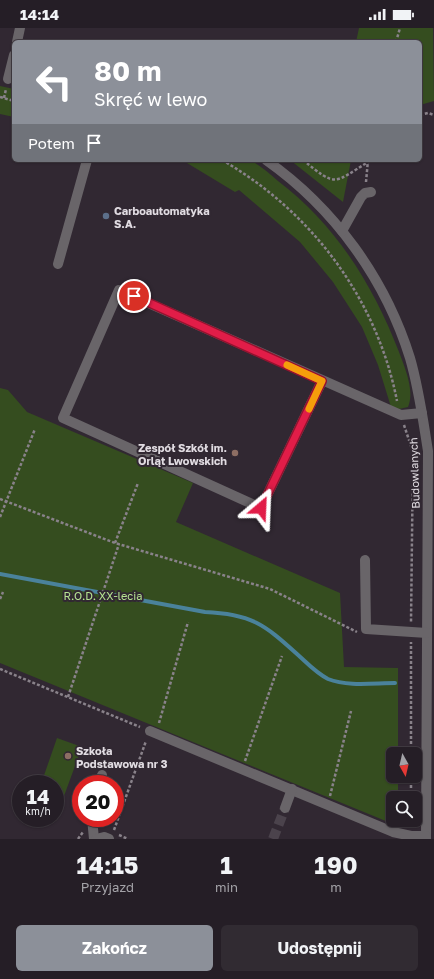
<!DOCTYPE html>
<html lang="pl">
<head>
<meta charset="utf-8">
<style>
	:root { --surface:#251e26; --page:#312b32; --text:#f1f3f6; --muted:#a3a2a7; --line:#423c43; --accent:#8c9099 }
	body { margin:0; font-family:"Golos Text",sans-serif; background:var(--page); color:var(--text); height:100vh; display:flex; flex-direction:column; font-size:15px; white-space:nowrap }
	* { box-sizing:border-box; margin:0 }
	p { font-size:13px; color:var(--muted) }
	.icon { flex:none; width:22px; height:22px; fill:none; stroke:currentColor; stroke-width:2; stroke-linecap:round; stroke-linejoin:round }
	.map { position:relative; height:811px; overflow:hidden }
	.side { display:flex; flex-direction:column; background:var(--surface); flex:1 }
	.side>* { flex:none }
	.banner { position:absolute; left:12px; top:12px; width:410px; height:122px; border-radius:6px; box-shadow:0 1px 3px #0004,0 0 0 1px var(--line); background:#8c9099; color:#fff; overflow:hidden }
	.needle { width:26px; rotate:172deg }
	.controls { position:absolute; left:386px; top:719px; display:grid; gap:8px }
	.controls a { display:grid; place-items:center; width:36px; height:36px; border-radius:6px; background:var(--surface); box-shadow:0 1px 3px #0004,0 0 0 1px var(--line); font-size:20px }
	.speed { position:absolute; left:12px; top:747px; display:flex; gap:8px; font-size:20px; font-weight:700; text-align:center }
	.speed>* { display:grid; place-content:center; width:52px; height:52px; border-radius:50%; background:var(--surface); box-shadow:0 1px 3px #0004,0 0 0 1px var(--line); line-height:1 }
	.speed small { font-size:10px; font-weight:400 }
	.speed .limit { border:6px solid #d22; background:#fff; color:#111 }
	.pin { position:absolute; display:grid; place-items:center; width:34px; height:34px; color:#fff; margin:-17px; border:2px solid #fff; border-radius:50%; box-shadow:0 1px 4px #0007 }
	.me { position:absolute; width:44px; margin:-22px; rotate:26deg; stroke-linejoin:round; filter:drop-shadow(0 0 3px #0008) }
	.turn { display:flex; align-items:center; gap:14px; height:84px; padding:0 16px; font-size:18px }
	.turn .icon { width:52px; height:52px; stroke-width:2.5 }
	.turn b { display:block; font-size:28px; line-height:34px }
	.then { display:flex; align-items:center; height:38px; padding:0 16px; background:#0003; gap:8px; font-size:15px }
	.eta { display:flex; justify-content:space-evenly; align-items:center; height:68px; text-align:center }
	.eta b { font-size:24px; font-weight:700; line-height:28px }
	.action { display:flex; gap:8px; margin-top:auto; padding:8px 16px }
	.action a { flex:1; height:46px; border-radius:6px; background:var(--accent); color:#fff; font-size:16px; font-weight:700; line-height:46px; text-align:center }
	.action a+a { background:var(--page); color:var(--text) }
	.status { display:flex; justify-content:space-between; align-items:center; height:28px; padding:0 20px; background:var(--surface); direction:ltr }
	.status svg { height:11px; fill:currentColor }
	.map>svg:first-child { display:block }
</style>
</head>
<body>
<div class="status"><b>14:14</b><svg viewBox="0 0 49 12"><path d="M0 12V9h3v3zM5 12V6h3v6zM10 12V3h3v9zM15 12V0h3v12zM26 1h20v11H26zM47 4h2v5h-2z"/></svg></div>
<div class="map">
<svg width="434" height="811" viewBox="0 0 434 811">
	<rect width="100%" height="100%" fill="#312832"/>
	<!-- green -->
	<g fill="#354d1f">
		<polygon points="359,0 433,0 434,73 420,77 420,14 356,14"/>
		<polygon points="0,58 14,61 14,89 0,86"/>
		<path d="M182,132C194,132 244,130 252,133C261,138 270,146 278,153C336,197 373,257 399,324C405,340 415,363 408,379L399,381L391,379L378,337L362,299L333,254L300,214L239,162L235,164Z"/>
		<polygon points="290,132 351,132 343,174"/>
		<polygon points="0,360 8,362 27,384 193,455 176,494 340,565 344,639 398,640 398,726 393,726 393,748 398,748 398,770 393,770 393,792 398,792 398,798 0,635"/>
		<polygon points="57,710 82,719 64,768 55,765 55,756 41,756"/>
	</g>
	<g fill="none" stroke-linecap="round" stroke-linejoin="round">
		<!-- stream -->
		<path stroke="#4a829b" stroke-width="4" d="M0,546L205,584C251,586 264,596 297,626C307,635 316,645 328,651C348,659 374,655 395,655"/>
		<!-- minor-tunnel -->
		<polyline stroke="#4b434c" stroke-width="10" stroke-dasharray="10 5" stroke-linecap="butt" points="273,811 285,780"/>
		<!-- path -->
		<g stroke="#89828a" stroke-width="2.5" stroke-dasharray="3 2" stroke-linecap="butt">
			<polyline points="396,14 400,0"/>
			<polyline points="0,69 14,73"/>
			<polyline points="4,70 6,61"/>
			<polyline points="420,87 428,85 434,87"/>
			<path d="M222,132C312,184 377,271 397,373"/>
			<path d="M303,132C336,159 333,156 368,134"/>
			<polyline points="366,154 368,132"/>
			<polyline points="404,397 413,424 411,595"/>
			<polyline points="0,471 115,515 270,561 357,604"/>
			<polyline points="0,489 35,401"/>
			<polyline points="115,515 138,455"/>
			<polyline points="0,571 3,564"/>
			<polyline points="0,641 140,699"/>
			<polyline points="68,669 119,516"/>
			<polyline points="159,695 188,594"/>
			<polyline points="411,726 411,614"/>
			<polyline points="245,733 282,628"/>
			<polyline points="330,768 351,683"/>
			<polyline points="411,770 411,748"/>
			<polyline points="411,799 411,792"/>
			<polyline points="114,802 146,713"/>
			<polyline points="119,807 128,811"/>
			<polyline points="78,811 83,804"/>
		</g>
		<!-- minor -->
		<g stroke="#696569" stroke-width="10">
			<polyline points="17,14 20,0"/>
			<polyline points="8,51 14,27"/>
			<path d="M266,132C334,180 385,250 410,330C419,361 423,392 428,423L426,811"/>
			<polyline points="342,203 361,169 365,165 371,164"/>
			<polyline points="58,236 87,132"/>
			<polyline points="322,353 261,480 63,390 119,262 401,387 422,385"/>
			<polyline points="365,532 366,601 427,605"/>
			<polyline points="150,703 393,804 411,808 426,808"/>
			<polyline points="99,756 102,747"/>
			<polyline points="285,780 292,761"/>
			<polyline points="92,790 94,811"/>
			<polyline points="96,811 104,809 109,811"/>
		</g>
	</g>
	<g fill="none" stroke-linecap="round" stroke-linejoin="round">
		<!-- route casing -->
		<g stroke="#92132f" stroke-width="10">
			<polyline id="route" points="134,268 322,353 261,480"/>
		</g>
		<!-- route -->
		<use href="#route" stroke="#e11d48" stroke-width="7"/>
		<!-- slow -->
		<polyline stroke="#f59e0b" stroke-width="7" points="287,337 322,353 309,381"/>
	</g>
	<!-- markers -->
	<circle fill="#5c6f8a" stroke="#312832" stroke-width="1.5" cx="106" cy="188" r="4"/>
	<g fill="#8d6e63" stroke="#312832" stroke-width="1.5">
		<circle cx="235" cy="425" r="4"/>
		<circle cx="68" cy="728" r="4"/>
	</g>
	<g text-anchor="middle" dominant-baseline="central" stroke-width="4" stroke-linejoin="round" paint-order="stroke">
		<!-- poi labels -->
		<g font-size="11" font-weight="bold" fill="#e1dce2" stroke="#312832" text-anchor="start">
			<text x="114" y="182">Carboautomatyka<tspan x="114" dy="13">S.A.</tspan></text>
			<text x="227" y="419" text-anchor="end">Zespół Szkół im.<tspan x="227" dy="13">Orląt Lwowskich</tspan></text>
			<text x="76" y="722">Szkoła<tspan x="76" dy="13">Podstawowa nr 3</tspan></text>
		</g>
		<!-- street labels -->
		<g font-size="11" fill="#e1dce2" stroke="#312832">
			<text transform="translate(414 445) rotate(-92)">Budowlanych</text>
		</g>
		<!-- park labels -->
		<g font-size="11" fill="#b5e291" stroke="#312832">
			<text x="103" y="567">R.O.D. XX-lecia</text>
		</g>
	</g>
</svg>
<div class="controls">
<a><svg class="needle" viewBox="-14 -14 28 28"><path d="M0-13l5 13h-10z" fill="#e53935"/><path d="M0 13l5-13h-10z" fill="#a3a2a7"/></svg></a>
<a><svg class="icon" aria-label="search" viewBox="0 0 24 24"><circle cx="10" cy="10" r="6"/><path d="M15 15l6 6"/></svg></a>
</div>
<div class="speed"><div>14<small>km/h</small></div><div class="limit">20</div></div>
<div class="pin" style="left:134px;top:268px;background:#d93025"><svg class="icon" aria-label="arrive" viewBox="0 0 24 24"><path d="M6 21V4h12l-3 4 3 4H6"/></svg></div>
<svg class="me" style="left:261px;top:480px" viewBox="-20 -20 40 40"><path d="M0-17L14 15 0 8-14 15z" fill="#e11d48" stroke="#fff" stroke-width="4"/></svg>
<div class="banner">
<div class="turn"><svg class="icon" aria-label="left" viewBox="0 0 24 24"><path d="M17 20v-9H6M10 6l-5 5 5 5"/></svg><div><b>80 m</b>Skręć w lewo</div></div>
<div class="then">Potem<svg class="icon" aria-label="arrive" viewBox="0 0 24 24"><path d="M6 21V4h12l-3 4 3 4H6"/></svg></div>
</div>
</div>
<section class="side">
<div class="eta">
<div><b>14:15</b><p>Przyjazd</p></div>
<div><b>1</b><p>min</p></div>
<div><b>190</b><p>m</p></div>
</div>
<div class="action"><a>Zakończ</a><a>Udostępnij</a></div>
</section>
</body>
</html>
